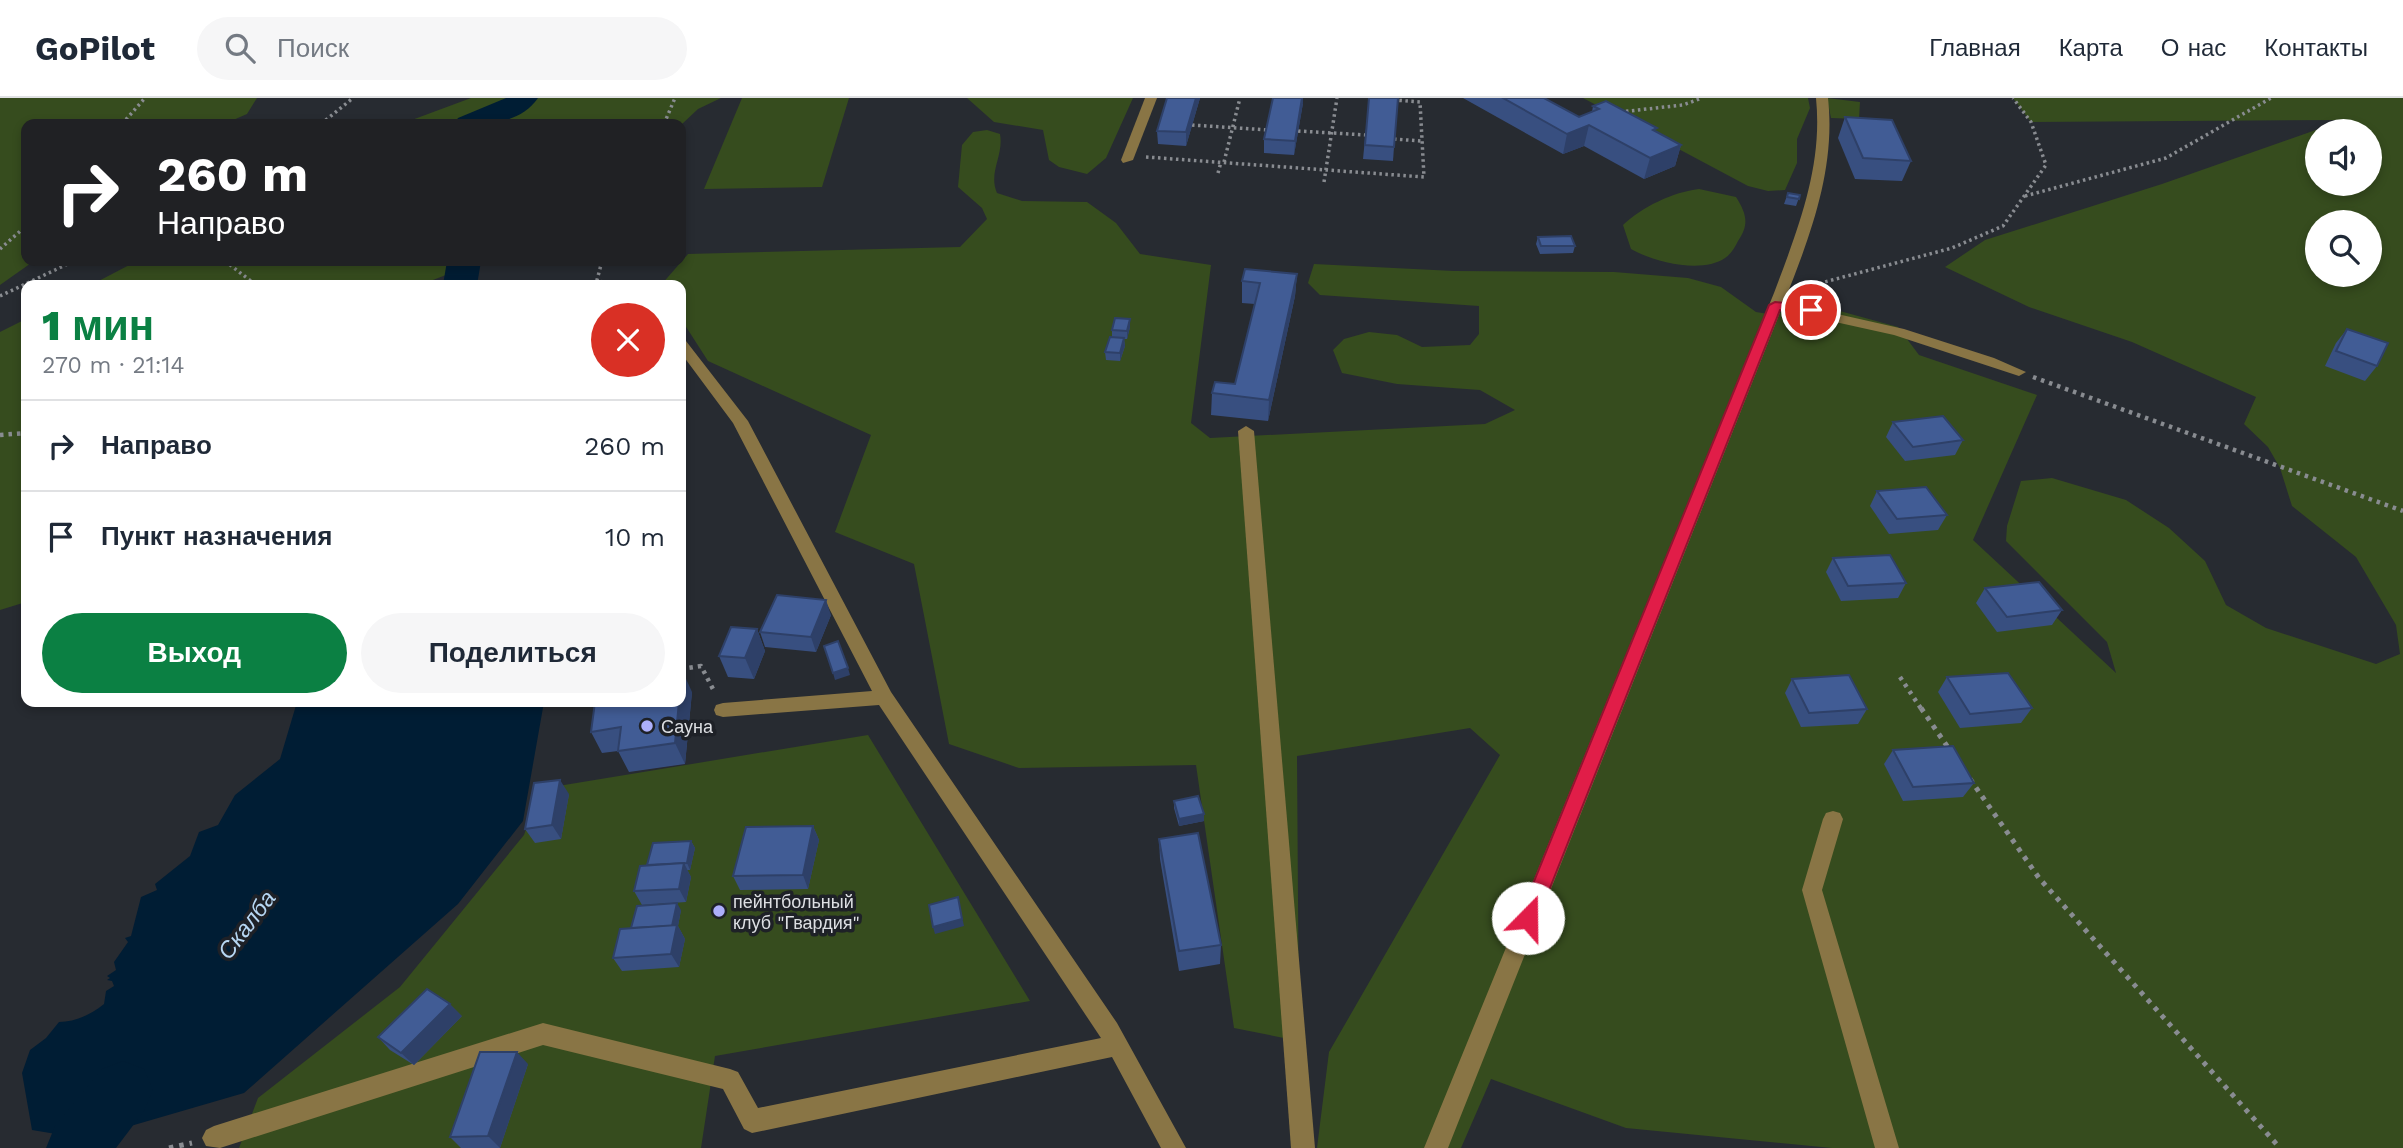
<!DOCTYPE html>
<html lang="ru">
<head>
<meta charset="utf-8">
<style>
	:root { --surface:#fff; --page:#f6f6f7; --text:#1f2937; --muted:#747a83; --line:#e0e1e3; --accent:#0b8043 }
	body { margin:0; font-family:"Work Sans",sans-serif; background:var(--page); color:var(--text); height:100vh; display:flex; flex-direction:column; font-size:26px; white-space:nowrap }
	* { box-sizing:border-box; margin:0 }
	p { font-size:23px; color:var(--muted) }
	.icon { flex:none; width:38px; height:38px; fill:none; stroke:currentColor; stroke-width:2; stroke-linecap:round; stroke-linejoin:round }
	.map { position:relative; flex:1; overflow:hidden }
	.drawer { position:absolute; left:21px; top:182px; width:665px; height:427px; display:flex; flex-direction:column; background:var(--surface); border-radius:14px; box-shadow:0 4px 10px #0003 }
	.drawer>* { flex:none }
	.banner { position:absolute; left:21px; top:21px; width:665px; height:147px; border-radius:14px; box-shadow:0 4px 10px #0003; background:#202124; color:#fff; overflow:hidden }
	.controls { position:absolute; left:2305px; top:21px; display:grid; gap:14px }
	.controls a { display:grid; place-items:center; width:77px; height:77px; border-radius:50%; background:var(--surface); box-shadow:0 4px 10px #0003; font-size:35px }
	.pin { position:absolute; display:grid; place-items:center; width:60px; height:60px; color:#fff; margin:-30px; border:4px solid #fff; border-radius:50%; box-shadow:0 2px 7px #0007 }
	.me { position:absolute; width:77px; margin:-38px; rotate:22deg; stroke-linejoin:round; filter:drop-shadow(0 0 5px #0008) }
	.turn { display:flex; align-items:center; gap:24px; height:147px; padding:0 21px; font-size:32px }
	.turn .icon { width:91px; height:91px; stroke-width:2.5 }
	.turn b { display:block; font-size:49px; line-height:60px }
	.round { display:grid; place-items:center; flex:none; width:74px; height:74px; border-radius:37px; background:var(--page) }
	.overview { display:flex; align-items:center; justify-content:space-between; height:119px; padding:0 21px }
	h1 { font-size:42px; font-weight:800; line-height:52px; color:var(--accent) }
	.action { display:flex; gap:14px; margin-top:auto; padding:14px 21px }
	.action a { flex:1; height:80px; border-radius:42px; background:var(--accent); color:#fff; font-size:28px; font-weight:800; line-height:80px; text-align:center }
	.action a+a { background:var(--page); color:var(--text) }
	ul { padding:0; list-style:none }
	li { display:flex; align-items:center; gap:21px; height:91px; padding:0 21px; border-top:2px solid var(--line) }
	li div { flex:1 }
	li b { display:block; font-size:26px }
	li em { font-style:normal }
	header { display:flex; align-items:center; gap:42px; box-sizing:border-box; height:98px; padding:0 35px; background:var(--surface); border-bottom:2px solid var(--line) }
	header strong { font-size:33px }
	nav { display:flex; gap:38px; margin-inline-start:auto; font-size:24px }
	.search { width:490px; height:63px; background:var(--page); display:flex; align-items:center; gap:18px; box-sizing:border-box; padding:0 24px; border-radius:38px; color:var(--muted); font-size:26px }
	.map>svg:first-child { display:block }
</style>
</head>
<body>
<header>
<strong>GoPilot</strong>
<div class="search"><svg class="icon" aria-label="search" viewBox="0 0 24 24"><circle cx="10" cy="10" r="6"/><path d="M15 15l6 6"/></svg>Поиск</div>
<nav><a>Главная</a><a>Карта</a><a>О нас</a><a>Контакты</a></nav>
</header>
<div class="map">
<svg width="2403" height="1050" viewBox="0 0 2403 1050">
	<rect width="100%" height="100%" fill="#272b31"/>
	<!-- green -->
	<g fill="#364c1e" fill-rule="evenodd">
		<polygon points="0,0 257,0 247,16 224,26 26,26 26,163 34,163 0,187"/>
		<polygon points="471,0 721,0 698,11 681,27 401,26"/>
		<polygon points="742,0 849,0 822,89 704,91"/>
		<polygon points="967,0 1133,0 1106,60 1087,76 1059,69 1049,62 1043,32 994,24"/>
		<polygon points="1583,0 1808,0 1810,10 1797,41 1797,65 1785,92 1768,93 1748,88"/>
		<polygon points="1827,0 1860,4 1859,21 1831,20"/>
		<path d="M2013,0H2403V1050H1832L1626,1030L1491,981L1461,1050H1317L1329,954L1500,657L1470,630L1297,658L1299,943L1234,930L1196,667L1019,670L949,646L914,466L835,434L871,337L708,263L681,221V187H661L688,156L960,149L987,121L982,110L958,89L962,47L973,34L987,32L1000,36C1004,58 988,74 997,95L1022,103L1087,104L1116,125L1140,156L1211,167L1191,325L1210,340L1485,326L1515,312L1480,292L1397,286L1342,275L1333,252L1344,241L1369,234L1397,237L1422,249L1470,247L1479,236V208L1320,197L1308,185L1314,166L1454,173L1614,174L1688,180L1721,189L1756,214L1774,217L1807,204L1898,229L1919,257L2037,297L1973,442L2116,575L2107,544L2006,443L2007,428L2021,383L2052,380L2126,402L2169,430L2205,463L2226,507L2266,530L2376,566L2400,556L2396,527L2356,459L2292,408L2280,370L2268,349L2244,326L2256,299L2132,244L2029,209L1945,169L1985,142L2162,86L2344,22L2031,24ZM2317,33H2370V86H2317ZM2317,124H2370V177H2317Z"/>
		<path d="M1699,91L1736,99C1746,115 1750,126 1738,143C1735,149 1731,156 1725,160C1702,176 1653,164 1631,151L1623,127C1642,109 1673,94 1699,91Z"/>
		<polygon points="482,163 420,187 91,187 135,164"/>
		<polygon points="26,221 26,504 0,512 0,234"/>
		<polygon points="868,637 1030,903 715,958 701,1050 239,1050 258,1000 400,889 524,737 540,691"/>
	</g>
	<!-- water -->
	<path fill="#001d34" d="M297,604H544L523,723L458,806L244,995L86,1041L32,1032L22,975L30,952L46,940L59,924C74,924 91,917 104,906L106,893L114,888L112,883L107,882L110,880L107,878L116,872L114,864L128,844L125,840L131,838L141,799L157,792L155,786L190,758L199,734L218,727L235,697L280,661Z"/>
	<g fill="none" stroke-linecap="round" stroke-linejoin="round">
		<!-- river -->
		<g fill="#001d34" fill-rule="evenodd">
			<path d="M506,0H538C519,27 484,27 454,26L458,20Z"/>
			<polygon points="447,163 481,163 477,187 443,187"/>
			<polygon points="123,963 144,971 153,992 144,1013 116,1050 46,1050 55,1028 102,971"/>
		</g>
		<!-- path-far2 -->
		<g stroke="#898c91" stroke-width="3.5" stroke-dasharray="2.5 3.5" stroke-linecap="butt">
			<polyline points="1620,14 1683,7 1702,0"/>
			<polyline points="122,26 145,0"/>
			<polyline points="321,26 353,0"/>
			<polyline points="664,26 675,0"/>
			<polyline points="1192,27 1268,32"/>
			<polyline points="1298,33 1366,37"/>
			<polyline points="1394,41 1421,43"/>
			<polyline points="1146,59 1424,79 1420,4 1394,2"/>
			<polyline points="1224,64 1240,0"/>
			<polyline points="1218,75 1221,64"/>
			<polyline points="1324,84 1337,0"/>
			<polyline points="2025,98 2166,60 2271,0"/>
			<polyline points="0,151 26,128"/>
			<polyline points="225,163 256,187"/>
			<polyline points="602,163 597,182 611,187"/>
			<polyline points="1802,190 1952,150 2003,128 2046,67 2031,24 2013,0"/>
			<polyline points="0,198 74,163"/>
		</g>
		<!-- path-far1 -->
		<g stroke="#898c91" stroke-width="4.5" stroke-dasharray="3.5 5" stroke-linecap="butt">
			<polyline points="2033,279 2403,413"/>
			<polyline points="0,337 26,335"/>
			<polyline points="681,571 701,568 715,595"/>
			<polyline points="1900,579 1922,612"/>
		</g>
		<!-- path -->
		<g stroke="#898c91" stroke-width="5" stroke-dasharray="4.5 6" stroke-linecap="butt">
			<polyline points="1921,610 1949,651"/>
			<polyline points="1970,681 2039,780 2280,1050"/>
			<polyline points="169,1050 192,1045"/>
		</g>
		<!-- minor -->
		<g fill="#897545" fill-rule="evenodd">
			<polygon points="1145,0 1157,0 1133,62 1123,65 1121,62"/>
			<path d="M1816,0H1828C1836,71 1810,139 1784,204L1904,231L1994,260L2026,274L2019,278L1894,237L1781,212L1448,1050H1424L1774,195C1798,131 1823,69 1816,0Z"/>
			<polygon points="681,242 686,243 748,323 891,594 1117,925 1186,1050 1161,1050 1112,959 752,1035 744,1031 723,991 543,947 220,1050 206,1048 202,1040 206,1032 214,1028 543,925 730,971 738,974 758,1010 1101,940 879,607 723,619 716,617 714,612 716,607 723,605 872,593 733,325 681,255"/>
			<polygon points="1246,328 1254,333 1315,1050 1291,1050 1238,333"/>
			<polygon points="1833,713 1840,715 1843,721 1822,792 1899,1050 1875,1050 1802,792 1823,721 1826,715"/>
		</g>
	</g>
	<!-- wall -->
	<g fill="#384f80">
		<polygon points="1167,0 1200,0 1186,48 1158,46 1157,33"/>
		<polygon points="1369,0 1394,49 1393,63 1363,61"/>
		<polygon points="1463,0 1544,0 1579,19 1592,14 1593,8 1656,34 1681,47 1675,68 1644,81 1584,48 1563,56"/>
		<polygon points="1303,5 1294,57 1264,55 1264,41"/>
		<polygon points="1845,19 1911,63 1902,83 1855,81 1838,40"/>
		<polygon points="1788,95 1800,97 1796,108 1784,106"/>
		<polygon points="1538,139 1575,148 1573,155 1540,156 1536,146"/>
		<polygon points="1297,176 1295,198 1268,323 1211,317 1212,295 1235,286 1255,206 1242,205 1242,183"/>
		<polygon points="1130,229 1127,241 1124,241 1125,248 1120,263 1106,262 1105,254 1112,239 1112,232"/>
		<polygon points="2347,231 2377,268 2365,283 2325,268 2336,245"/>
		<polygon points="1893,324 1963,342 1955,357 1905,363 1886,339"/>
		<polygon points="1877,393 1947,417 1938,432 1889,436 1870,408"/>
		<polygon points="1833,460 1906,485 1898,500 1841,503 1826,474"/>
		<polygon points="1985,490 2062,512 2052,527 1997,534 1976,505"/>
		<polygon points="831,517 816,554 765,549 760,534"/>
		<polygon points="757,531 765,553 754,581 728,579 719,558"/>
		<polygon points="1947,579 2032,610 2021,625 1960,630 1938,594"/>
		<polygon points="1792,581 1867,611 1858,626 1801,629 1785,595"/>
		<polygon points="692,594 685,666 629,674 618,653 602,655 591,634"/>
		<polygon points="1893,652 1974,685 1963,699 1903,703 1884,666"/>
		<polygon points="569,696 561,741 535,745 525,731"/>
		<polygon points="1174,703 1204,716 1204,723 1179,728 1174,710"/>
		<polygon points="813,728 819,742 808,791 740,792 733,778"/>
		<polygon points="1159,741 1221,847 1220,866 1179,873 1160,761"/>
		<polygon points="691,743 695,750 690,772 687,772 691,779 686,804 642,807 634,793 648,768"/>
		<polygon points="681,812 678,828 685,841 679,869 622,873 613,860 631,830"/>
		<polygon points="462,918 414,967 390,952 378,939"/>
		<polygon points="528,966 500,1050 461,1050 450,1039"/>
	</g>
	<!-- shaded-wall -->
	<g fill="#2e4068">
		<polygon points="1196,0 1200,0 1186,48 1186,34"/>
		<polygon points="1302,0 1303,0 1303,5 1294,57 1295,43"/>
		<polygon points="1589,27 1584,48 1563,56 1567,36"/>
		<polygon points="1681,47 1675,68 1644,81 1650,60"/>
		<polygon points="1297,176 1295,198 1268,323 1269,302"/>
		<polygon points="1130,221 1130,229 1127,241 1127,233"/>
		<polygon points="1124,240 1125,248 1120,263 1120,255"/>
		<polygon points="826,502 831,517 816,554 811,539"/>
		<polygon points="757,531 765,553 754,581 745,560"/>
		<polygon points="848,570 850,577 835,582 833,575"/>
		<polygon points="682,572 692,594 685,666 675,645 679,604 681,604"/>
		<polygon points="560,682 569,696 561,741 552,727"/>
		<polygon points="1204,716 1204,723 1179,728 1179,721"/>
		<polygon points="813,728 819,742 808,791 803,777"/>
		<polygon points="691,743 695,750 690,772 687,765"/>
		<polygon points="684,765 691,779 686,804 679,791"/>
		<polygon points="958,799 964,828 935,836 933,829"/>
		<polygon points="677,805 681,812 678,828 685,841 679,869 671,856 672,828"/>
		<polygon points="450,906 462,918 414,967 401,955"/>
		<polygon points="517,954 528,966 500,1050 488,1038"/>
	</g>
	<!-- building -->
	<g fill="#415c95" stroke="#2e4068" stroke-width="2">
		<polygon points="1167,0 1196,0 1186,34 1157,33"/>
		<polygon points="1273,0 1302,0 1295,43 1264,41"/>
		<polygon points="1369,0 1398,0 1394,49 1365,47"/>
		<polygon points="1503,0 1544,0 1579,19 1599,11 1593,8 1606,3 1657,30 1653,32 1681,47 1650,60 1589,27 1567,36"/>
		<polygon points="1845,19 1892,22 1911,63 1863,60"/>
		<polygon points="1788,95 1800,97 1799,101 1787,99"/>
		<polygon points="1571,138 1575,148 1541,148 1538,139"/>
		<polygon points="1245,171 1297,176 1269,302 1212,295 1215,284 1235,286 1260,185 1242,183"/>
		<polygon points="1115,220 1130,221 1127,233 1112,232"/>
		<polygon points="2347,231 2388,245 2377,268 2336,253"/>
		<polygon points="1110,239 1124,240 1120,255 1105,254"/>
		<polygon points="1943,318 1963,342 1913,349 1893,324"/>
		<polygon points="1926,389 1947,417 1897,421 1877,393"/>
		<polygon points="1890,457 1906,485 1848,488 1833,460"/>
		<polygon points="2039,484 2062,512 2007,519 1985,490"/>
		<polygon points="777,497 826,502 811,539 760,534"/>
		<polygon points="731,529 757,531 745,560 719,558"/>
		<polygon points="838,543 848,570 833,575 824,548"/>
		<polygon points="2008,575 2032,610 1970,616 1947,579"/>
		<polygon points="1849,577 1867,611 1809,615 1792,581"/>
		<polygon points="595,604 679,604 675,645 618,653 621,629 591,634"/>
		<polygon points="1953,648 1974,685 1913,689 1893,652"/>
		<polygon points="560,682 552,727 525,731 534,685"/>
		<polygon points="1198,698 1204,716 1179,721 1174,703"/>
		<polygon points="813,728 803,777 733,778 746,729"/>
		<polygon points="1198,735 1221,847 1179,853 1159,741"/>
		<polygon points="691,743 687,765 647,767 653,745"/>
		<polygon points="684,765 679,791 634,793 640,768"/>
		<polygon points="958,799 962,821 933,829 929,807"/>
		<polygon points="677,805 672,828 631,830 637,808"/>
		<polygon points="677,827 671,856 613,860 620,831"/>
		<polygon points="427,891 450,906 401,955 378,939"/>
		<polygon points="480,954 517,954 488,1038 450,1039"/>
	</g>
	<!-- route -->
	<polygon fill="#e11d48" stroke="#92132f" stroke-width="2" points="1775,204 1811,208 1817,212 1811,216 1780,212 1538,820 1535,826 1528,829 1522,826 1519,820 1769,207"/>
	<!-- markers -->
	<g fill="#adaffb" stroke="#1e2127" stroke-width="2.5">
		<circle cx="647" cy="628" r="7"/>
		<circle cx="719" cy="813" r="7"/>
	</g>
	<g text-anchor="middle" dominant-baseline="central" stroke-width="7" stroke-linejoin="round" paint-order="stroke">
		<!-- poi labels -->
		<g font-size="18" fill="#dddfe3" stroke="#1e2127" text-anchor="start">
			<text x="661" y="628">Сауна</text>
			<text x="733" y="803">пейнтбольный<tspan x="733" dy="21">клуб "Гвардия"</tspan></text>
		</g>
		<!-- near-water labels -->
		<g font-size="23" font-style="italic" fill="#b7d7f3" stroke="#1e2127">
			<text transform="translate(247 827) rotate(-53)">Скалба</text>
		</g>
	</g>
</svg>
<div class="controls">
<a><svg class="icon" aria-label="sound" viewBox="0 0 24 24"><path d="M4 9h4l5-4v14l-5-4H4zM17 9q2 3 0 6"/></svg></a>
<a><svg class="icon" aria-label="search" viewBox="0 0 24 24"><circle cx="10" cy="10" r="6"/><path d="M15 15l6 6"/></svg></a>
</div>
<div class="pin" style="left:1811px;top:212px;background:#d93025"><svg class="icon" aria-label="arrive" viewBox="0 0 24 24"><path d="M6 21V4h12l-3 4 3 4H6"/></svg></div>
<svg class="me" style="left:1528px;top:820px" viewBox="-20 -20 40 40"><circle r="19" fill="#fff"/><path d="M0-13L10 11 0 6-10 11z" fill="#e11d48"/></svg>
<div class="banner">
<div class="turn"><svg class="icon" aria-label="right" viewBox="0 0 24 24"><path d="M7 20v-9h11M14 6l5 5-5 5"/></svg><div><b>260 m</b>Направо</div></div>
</div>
<section class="drawer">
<div class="overview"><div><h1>1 мин</h1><p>270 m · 21:14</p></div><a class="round" style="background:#d93025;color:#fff"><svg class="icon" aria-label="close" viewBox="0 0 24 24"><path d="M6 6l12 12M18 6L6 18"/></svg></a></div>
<ul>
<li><svg class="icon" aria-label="right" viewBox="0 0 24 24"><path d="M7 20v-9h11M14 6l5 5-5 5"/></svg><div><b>Направо</b></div><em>260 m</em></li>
<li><svg class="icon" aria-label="arrive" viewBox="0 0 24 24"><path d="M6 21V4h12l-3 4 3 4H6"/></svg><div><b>Пункт назначения</b></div><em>10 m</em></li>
</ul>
<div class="action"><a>Выход</a><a>Поделиться</a></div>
</section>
</div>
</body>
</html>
